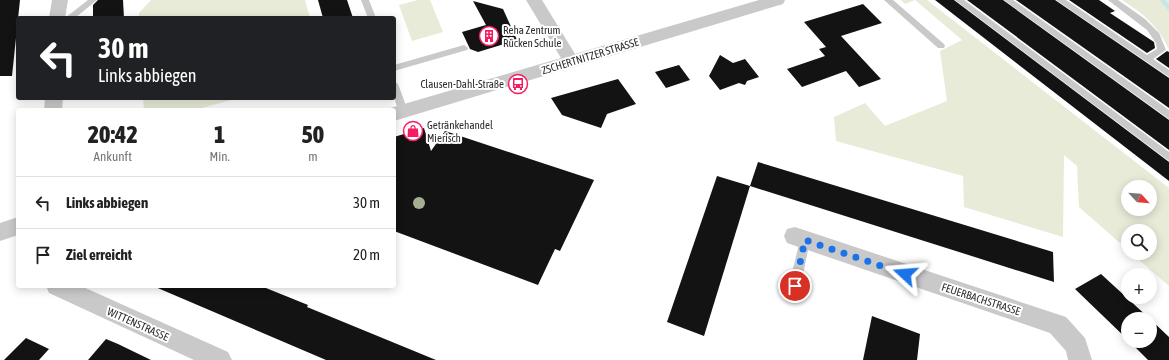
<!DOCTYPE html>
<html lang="de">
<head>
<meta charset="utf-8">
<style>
	:root { --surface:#fff; --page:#f2f2f2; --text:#222; --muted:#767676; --line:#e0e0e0 }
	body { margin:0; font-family:"Asap Condensed",sans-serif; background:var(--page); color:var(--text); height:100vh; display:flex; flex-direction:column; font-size:15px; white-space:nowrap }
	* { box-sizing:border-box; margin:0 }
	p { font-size:13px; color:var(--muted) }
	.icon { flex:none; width:22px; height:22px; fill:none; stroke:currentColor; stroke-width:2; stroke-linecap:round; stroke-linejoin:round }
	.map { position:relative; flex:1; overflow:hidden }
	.details { position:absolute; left:16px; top:108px; width:380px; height:180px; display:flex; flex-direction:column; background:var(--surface); border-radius:4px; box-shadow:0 2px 10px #0003 }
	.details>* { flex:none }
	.banner { position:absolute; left:16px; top:16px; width:380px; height:84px; border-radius:4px; box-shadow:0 2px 10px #0003; background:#202124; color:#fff; overflow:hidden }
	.needle { width:26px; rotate:116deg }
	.buttons { position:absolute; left:1121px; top:180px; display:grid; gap:8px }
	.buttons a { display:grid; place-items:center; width:36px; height:36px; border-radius:50%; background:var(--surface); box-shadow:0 2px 10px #0003; font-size:20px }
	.pin { position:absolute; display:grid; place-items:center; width:34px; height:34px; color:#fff; margin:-17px; border:2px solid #fff; border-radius:50%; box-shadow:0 1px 4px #0007 }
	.me { position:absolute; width:44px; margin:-22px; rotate:289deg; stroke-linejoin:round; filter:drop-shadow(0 0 3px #0008) }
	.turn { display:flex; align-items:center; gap:14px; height:84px; padding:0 16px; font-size:18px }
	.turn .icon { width:52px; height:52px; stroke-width:2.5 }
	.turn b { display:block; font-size:28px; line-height:34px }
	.eta { display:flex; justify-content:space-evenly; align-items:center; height:68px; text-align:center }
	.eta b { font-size:24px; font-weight:800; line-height:28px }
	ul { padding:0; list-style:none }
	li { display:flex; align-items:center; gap:12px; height:52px; padding:0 16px; border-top:1px solid var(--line) }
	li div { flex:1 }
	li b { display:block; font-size:15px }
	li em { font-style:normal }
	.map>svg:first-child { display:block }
</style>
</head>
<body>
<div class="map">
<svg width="1169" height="360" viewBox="0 0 1169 360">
	<rect width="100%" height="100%" fill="#fff"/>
	<!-- green -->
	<g fill="#e7ebd8" fill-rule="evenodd">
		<polygon points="151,0 305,0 310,18 139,18 139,13"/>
		<polygon points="418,0 430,0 443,32 412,41 399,5"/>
		<path d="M901,0H927L1169,188V286L1131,253H1150V231H1128V250L1079,207L1077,166L1064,155L1063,237L964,207L963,176L836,141L834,117L865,103L885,126L947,101L940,51L962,40L915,0L905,4ZM1128,187H1150V209H1128Z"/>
		<path d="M1122,0H1169V49C1156,24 1145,15 1122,0Z"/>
		<polygon points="143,98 238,98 195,110 144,110"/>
	</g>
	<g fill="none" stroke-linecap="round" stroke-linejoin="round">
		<!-- stream -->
		<polygon fill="#c2e7ed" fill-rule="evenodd" points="1160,0 1165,0 1169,5 1169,10 1167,9"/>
	</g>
	<!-- building -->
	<g fill="#131313">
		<polygon points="0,0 20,0 12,76 0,76"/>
		<polygon points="98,0 123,0 124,18 93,18 93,5"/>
		<polygon points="318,0 347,0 353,18 323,18"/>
		<polygon points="935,0 954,0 1169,162 1169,181"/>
		<polygon points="967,0 1003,0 1169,120 1169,150"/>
		<polygon points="1016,0 1055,0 1169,78 1169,108"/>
		<polygon points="1069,0 1099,0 1115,11 1110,13 1154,42 1155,48 1147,53"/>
		<polygon points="473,1 503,9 517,40 478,52 470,49 462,32 486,25"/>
		<polygon points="863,4 882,23 841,36 881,79 859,87 846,71 802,87 787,69 825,56 819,49 826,47 804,22"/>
		<polygon points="1167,51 1169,52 1169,68 1156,59"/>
		<polygon points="720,55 733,63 745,59 759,77 747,81 745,85 739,83 720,90 709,76"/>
		<polygon points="679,65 690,80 666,88 655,72"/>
		<polygon points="618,79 636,104 607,114 601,128 562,115 551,98"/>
		<polygon points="424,128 431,151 445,131 594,180 560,251 555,249 538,285 394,231 394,137"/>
		<polygon points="758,162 1053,252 1054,282 750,186"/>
		<polygon points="717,176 750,186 704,336 667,322"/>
		<polygon points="1101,274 1150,319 1128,319 1128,340 1075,289"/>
		<polygon points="153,286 261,286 308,305 307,307 436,360 326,360"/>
		<polygon points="872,316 920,334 917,360 863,360"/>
		<polygon points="1150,319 1169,337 1169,360 1148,360 1129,341 1150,341"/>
		<polygon points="26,338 49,349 39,360 4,360"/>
		<polygon points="106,339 118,344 151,360 88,360"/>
	</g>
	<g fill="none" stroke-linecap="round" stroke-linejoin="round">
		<!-- lane -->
		<g fill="#c9c9c9" fill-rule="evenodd">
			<polygon points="88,0 97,0 75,18 65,18"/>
			<polygon points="361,0 369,0 376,18 368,18"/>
			<polygon points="884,0 893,0 944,44 945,46 944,48 938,48"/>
			<polygon points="955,0 964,0 1169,152 1169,161"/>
			<polygon points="1004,0 1013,0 1169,110 1169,119"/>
			<polygon points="1056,0 1066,0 1147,55 1157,49 1156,43 1147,30 1108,0 1118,0 1145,19 1159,33 1166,50 1153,59 1169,70 1169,77"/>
			<polygon points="464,45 468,48 467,50 394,71 394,65"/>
			<path d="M394,81L398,84L408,111L406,113H400C394,103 394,93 394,81Z"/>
			<polygon points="805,235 809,237 810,240 801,285 799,289 795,290 791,289 789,285 800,240 801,237"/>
		</g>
		<!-- street -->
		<g fill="#c9c9c9" fill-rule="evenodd">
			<polygon points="52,0 68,0 65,18 49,18"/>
			<polygon points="526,0 542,0 575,54 759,0 785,0 783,4 394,121 394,110 387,109 561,58"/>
			<polygon points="45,98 63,98 62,110 44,110"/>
			<polygon points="18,217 18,235 0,241 0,223"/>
			<polygon points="795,227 1066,317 1085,338 1092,360 1068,360 1066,351 1050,333 787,243 784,236 787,229"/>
			<polygon points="46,286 81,286 228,352 232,360 194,360 49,293"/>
		</g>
	</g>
	<!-- trees -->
	<circle fill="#a5ae90" cx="419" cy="203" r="6"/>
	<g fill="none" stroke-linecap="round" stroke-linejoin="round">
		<!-- route -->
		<polyline stroke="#1a73e8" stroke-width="7" stroke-dasharray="0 12.6" points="795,286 805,240 905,274"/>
	</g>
	<!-- icons -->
	<defs>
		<g id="building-ring" transform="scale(1)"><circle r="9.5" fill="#fff" stroke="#f41d62" stroke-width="1.5"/><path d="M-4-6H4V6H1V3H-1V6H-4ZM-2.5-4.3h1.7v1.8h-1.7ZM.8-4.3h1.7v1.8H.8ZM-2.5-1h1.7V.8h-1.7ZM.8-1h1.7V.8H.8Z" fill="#f41d62"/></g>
		<g id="bus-ring" transform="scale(1)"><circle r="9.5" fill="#fff" stroke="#f41d62" stroke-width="1.5"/><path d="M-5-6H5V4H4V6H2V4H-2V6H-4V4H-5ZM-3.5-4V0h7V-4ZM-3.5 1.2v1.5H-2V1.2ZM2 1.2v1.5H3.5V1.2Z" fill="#f41d62"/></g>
		<g id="shop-ring" transform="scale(1)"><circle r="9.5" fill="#fff" stroke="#f41d62" stroke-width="1.5"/><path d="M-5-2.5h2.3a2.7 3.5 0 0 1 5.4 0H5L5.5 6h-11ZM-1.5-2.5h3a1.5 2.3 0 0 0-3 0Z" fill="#f41d62"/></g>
	</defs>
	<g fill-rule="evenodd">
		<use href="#building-ring" x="489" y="36"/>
		<use href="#bus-ring" x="518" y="84"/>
		<use href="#shop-ring" x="413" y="131"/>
	</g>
	<g text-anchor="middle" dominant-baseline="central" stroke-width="4" stroke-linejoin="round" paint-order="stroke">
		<!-- poi labels -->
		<g font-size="11" fill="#2c2c2c" stroke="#fff" text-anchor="start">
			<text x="503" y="30">Reha Zentrum<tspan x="503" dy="13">Rücken Schule</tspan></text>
			<text x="504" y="84" text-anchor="end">Clausen-Dahl-Straße</text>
			<text x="427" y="125">Getränkehandel<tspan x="427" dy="13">Mierisch</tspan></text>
		</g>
		<!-- street labels -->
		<g font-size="11" fill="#2c2c2c" stroke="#fff">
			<text transform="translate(590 56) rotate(-17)">ZSCHERTNITZER STRASSE</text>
			<text transform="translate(981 299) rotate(18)">FEUERBACHSTRASSE</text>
			<text transform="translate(138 324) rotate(24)">WITTENSTRASSE</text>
		</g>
	</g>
</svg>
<div class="buttons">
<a><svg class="needle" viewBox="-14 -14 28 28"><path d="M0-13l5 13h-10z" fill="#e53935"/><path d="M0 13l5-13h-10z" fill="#767676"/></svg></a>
<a><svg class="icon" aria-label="search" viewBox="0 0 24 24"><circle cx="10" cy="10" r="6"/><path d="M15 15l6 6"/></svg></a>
<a>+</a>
<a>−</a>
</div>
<div class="pin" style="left:795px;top:286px;background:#d93025"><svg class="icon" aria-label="arrive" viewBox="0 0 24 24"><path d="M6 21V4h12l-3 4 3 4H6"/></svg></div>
<svg class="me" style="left:905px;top:274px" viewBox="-20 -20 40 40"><path d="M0-17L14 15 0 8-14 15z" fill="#1a73e8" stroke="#fff" stroke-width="4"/></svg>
<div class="banner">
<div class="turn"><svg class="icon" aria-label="left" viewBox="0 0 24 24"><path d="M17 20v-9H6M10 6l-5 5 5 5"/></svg><div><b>30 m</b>Links abbiegen</div></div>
</div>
<section class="details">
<div class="eta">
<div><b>20:42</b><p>Ankunft</p></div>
<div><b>1</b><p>Min.</p></div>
<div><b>50</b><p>m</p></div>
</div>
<ul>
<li><svg class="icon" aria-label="left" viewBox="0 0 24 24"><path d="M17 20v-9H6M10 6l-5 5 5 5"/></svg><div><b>Links abbiegen</b></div><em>30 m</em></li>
<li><svg class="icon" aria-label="arrive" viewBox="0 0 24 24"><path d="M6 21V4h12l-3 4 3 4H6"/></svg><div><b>Ziel erreicht</b></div><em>20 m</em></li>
</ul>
</section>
</div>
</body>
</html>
